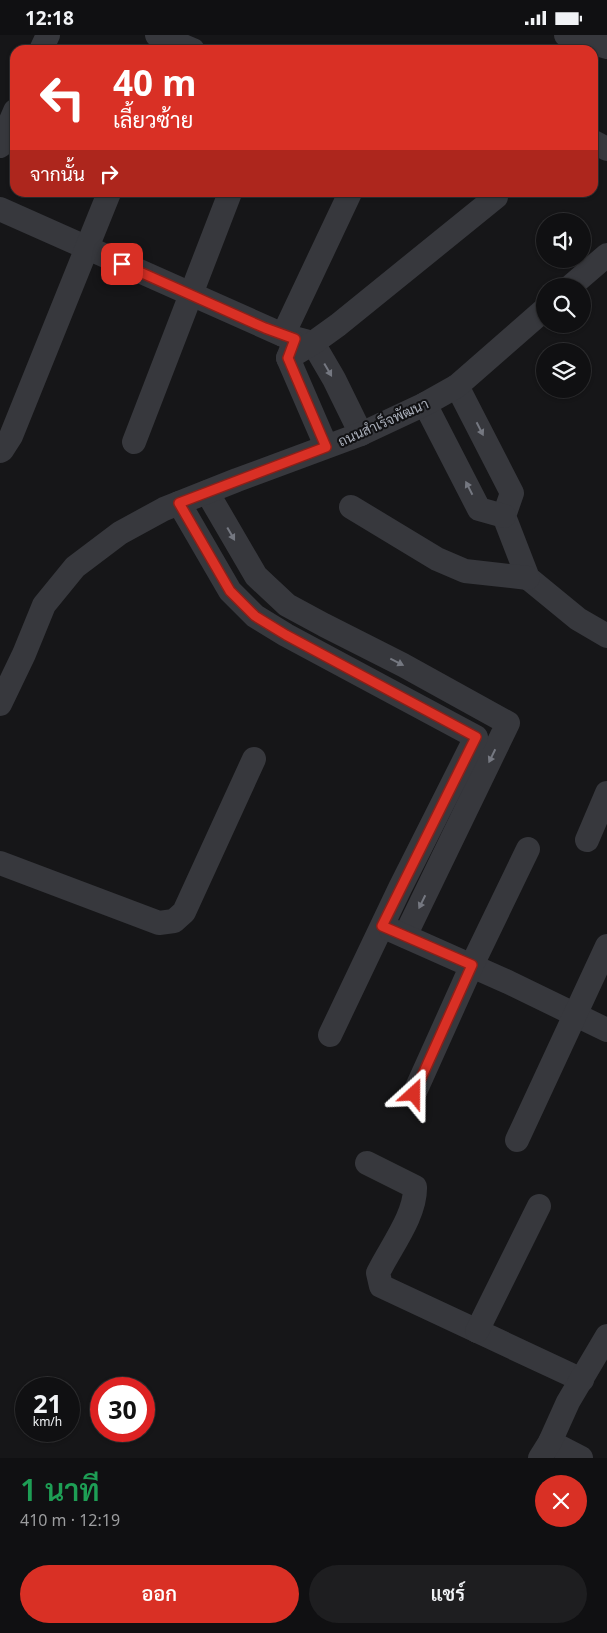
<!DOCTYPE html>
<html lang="th">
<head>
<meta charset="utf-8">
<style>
	:root { --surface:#101012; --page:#1e1e20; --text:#f1f3f6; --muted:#9c9d9f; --line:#303032; --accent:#d93025 }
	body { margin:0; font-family:"Noto Sans",Sarabun,sans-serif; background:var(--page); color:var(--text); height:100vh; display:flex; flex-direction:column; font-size:19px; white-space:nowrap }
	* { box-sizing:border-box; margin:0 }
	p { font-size:16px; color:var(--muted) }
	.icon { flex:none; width:28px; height:28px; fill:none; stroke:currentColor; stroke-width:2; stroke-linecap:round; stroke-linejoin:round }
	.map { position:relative; height:1423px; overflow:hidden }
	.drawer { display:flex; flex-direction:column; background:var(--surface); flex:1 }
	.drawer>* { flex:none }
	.hud { position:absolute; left:10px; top:10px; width:588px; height:152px; border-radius:15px; box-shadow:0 1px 4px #0004,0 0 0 1px var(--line); background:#d93025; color:#fff; overflow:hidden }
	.buttons { position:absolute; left:536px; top:178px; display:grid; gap:10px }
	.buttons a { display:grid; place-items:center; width:55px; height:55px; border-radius:50%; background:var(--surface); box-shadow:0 1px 4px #0004,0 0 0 1px var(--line); font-size:25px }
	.speed { position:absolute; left:15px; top:1342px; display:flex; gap:10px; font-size:25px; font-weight:700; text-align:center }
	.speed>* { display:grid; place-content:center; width:65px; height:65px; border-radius:50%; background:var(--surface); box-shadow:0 1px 4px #0004,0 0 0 1px var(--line); line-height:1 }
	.speed small { font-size:12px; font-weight:400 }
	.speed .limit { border:8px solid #d22; background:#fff; color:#111 }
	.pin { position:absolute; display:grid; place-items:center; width:42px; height:42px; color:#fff; margin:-21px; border-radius:10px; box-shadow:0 2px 8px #0006 }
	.me { position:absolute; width:55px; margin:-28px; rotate:24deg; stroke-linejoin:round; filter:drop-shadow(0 0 4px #0008) }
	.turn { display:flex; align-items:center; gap:18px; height:105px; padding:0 20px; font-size:22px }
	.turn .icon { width:65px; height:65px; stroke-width:2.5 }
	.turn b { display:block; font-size:35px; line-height:42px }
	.then { display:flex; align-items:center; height:48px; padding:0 20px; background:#0003; gap:10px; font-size:19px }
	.round { display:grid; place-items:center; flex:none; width:52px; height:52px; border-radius:26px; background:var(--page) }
	.headline { display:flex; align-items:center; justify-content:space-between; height:85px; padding:0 20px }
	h1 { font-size:30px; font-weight:600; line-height:38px; color:#1e9e55 }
	.action { display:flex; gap:10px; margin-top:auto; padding:10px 20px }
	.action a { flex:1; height:58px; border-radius:30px; background:var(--accent); color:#fff; font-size:20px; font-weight:600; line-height:58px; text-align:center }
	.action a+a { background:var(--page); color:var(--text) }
	.status { display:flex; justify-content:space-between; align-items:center; height:35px; padding:0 25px; background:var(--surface); direction:ltr }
	.status svg { height:14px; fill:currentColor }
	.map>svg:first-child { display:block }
</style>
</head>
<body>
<div class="status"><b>12:18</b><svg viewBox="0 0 49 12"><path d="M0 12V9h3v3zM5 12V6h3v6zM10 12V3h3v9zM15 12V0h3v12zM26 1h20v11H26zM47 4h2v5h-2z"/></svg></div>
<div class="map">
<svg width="607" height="1423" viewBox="0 0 607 1423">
	<rect width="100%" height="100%" fill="#161618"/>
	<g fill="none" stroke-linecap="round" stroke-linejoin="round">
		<!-- minor -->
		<g stroke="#37383d" stroke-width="24">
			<polyline points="157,0 193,15"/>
			<polyline points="566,0 607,12"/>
			<polyline points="41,15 48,0"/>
			<polyline points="592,106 607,114"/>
			<polyline points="0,111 15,76"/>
			<polyline points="0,174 283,300 313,308 334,344 361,399"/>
			<polyline points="571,251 607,220"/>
			<polyline points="283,300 350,158"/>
			<polyline points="294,308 288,323 326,411"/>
			<polyline points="288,323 313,308 338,290 496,162"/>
			<polyline points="457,351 512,458 504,481 528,543 578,584 607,601"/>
			<polyline points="425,369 479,474 504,481"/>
			<polyline points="134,407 230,158"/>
			<polyline points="0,416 2,415 11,401 109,158"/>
			<polyline points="207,457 256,541 287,570 324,590 403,630 508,688 405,901"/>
			<polyline points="179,468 230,556 255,581 286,600 476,702 400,853 330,1000"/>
			<polyline points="351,472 437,524 465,536 528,543"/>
			<polyline points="0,669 24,619 44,570 75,532 120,498 164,474 237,445 361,399 425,369 457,351 545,274"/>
			<polyline points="587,805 607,758"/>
			<polyline points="0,828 159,888 174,886 184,877 254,724"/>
			<polyline points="391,895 508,947 607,995"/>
			<polyline points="414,1059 472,930 528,814"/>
			<polyline points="517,1105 607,911"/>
			<path d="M367,1128L415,1152C416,1180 390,1213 378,1238L381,1251L582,1345"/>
			<polyline points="477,1296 539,1171"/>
			<polyline points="550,1407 581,1423"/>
			<polyline points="540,1423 550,1407 568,1367 607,1301"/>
		</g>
	</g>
	<!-- one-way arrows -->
	<defs><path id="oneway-solid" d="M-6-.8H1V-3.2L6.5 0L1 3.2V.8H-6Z" transform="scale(1.25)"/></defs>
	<g fill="#757881">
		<use href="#oneway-solid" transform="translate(328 335) rotate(60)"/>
		<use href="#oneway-solid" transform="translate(480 394) rotate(63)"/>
		<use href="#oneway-solid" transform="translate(469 453) rotate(-117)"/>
		<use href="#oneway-solid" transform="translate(231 499) rotate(60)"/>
		<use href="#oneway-solid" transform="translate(397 627) rotate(27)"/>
		<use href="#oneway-solid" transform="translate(492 721) rotate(116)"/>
		<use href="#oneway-solid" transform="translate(422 867) rotate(116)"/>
	</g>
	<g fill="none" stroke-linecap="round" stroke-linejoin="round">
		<!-- route casing -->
		<g stroke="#8d1f18" stroke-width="12">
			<polyline id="route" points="122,229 265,293 295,304 288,323 326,412 179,468 230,556 255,581 286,600 476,702 382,891 472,930 414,1059"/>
		</g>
		<!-- route -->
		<use href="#route" stroke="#d93025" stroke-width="9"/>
	</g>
	<g text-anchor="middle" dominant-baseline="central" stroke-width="4" stroke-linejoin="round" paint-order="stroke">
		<!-- street labels -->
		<g font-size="14" fill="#a8adb8" stroke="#111113">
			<text transform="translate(383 387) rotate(-24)">ถนนสำเร็จพัฒนา</text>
		</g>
	</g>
</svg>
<div class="buttons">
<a><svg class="icon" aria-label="sound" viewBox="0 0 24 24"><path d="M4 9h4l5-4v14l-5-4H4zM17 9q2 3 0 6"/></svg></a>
<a><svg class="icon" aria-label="search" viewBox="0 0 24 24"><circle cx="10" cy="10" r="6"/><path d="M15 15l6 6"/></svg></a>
<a><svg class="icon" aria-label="layers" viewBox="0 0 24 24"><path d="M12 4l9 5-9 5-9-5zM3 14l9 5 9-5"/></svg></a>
</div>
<div class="speed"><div>21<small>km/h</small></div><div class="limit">30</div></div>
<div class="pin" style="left:122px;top:229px;background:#d93025"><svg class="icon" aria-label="arrive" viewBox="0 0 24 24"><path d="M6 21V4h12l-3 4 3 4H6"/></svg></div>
<svg class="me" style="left:414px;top:1059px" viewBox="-20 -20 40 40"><path d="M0-17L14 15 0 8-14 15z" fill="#d93025" stroke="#fff" stroke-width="4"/></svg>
<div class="hud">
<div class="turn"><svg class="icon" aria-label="left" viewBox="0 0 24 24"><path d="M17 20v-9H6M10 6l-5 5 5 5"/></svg><div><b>40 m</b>เลี้ยวซ้าย</div></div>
<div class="then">จากนั้น<svg class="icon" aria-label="right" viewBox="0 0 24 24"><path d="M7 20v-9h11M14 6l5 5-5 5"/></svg></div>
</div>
</div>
<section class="drawer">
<div class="headline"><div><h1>1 นาที</h1><p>410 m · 12:19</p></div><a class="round" style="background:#d93025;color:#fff"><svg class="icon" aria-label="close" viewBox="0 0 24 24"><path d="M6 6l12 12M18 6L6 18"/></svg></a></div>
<div class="action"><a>ออก</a><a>แชร์</a></div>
</section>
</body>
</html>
